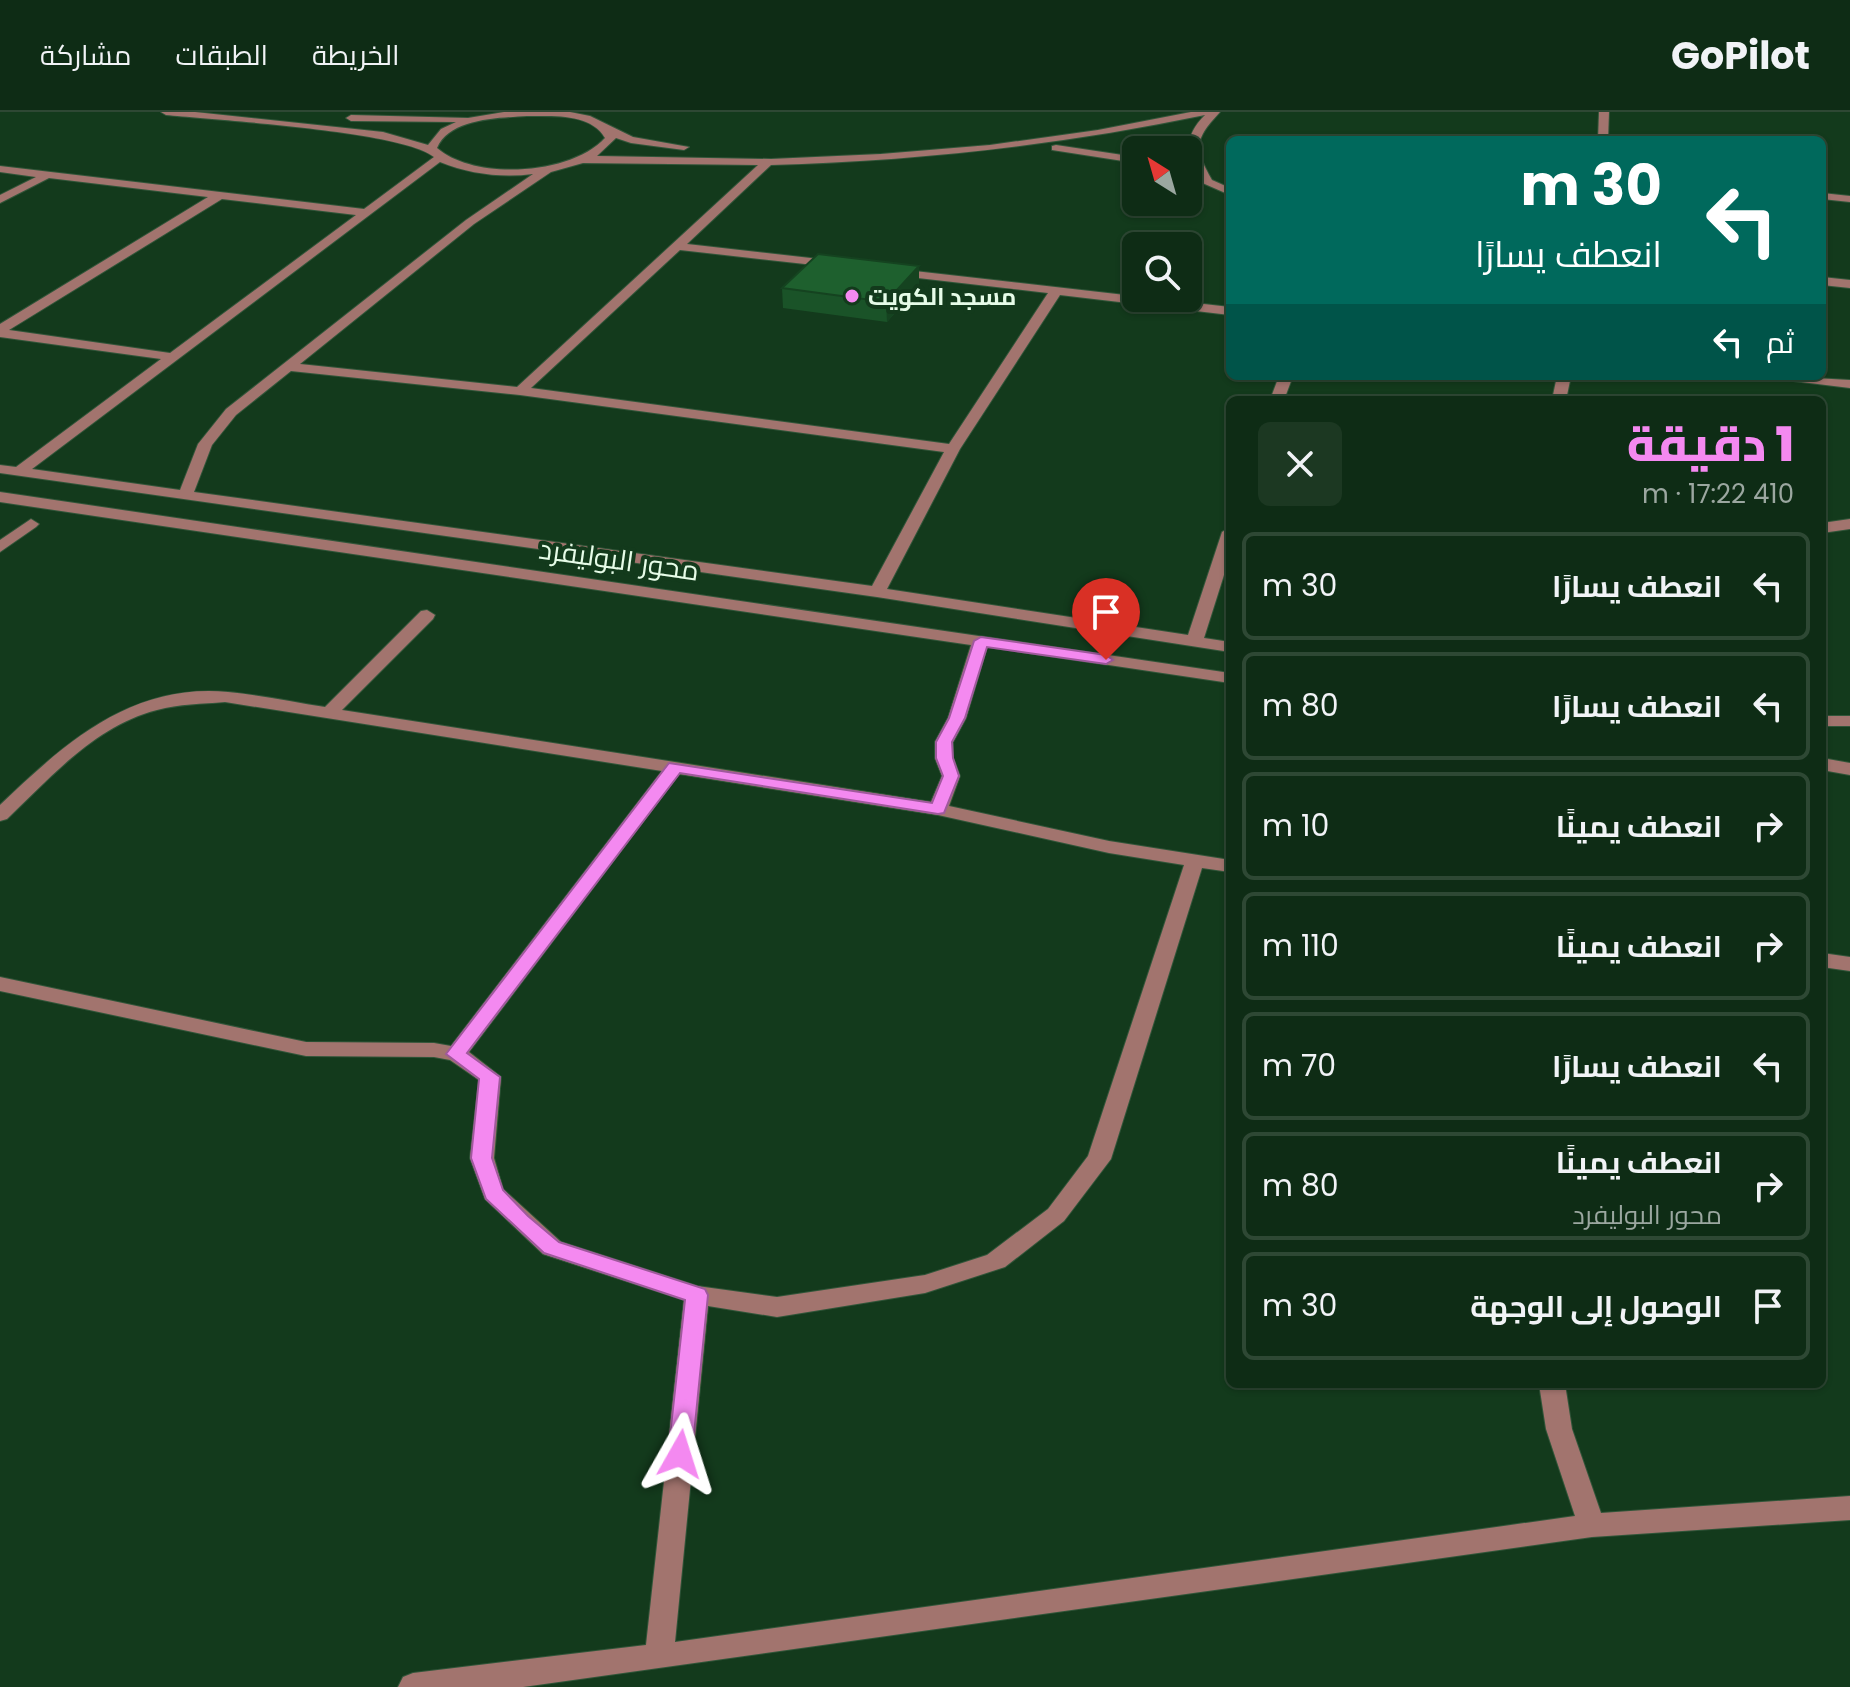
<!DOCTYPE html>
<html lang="ar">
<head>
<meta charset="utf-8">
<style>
	:root { --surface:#0e2c15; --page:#1c3822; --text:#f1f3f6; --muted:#9ba7a0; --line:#2e4834; --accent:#f489f0 }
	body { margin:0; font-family:Poppins,Cairo,sans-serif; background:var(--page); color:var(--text); direction:rtl; height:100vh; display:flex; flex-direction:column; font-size:30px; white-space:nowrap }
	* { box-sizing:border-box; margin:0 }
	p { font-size:26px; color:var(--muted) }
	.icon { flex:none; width:44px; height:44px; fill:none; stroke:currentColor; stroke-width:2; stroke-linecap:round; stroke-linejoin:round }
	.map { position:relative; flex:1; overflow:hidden; direction:ltr }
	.details { position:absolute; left:1226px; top:284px; width:600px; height:992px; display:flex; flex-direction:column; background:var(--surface); border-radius:12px; box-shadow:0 2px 6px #0004,0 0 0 2px var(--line); direction:rtl }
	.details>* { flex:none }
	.top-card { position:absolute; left:1226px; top:24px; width:600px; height:244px; border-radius:12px; box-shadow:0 2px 6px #0004,0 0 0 2px var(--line); direction:rtl; background:#00695c; color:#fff; overflow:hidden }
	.needle { width:52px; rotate:323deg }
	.fabs { position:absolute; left:1122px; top:24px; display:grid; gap:16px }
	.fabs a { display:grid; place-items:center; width:80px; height:80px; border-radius:12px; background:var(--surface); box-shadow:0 2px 6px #0004,0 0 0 2px var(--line); font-size:40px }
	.pin { position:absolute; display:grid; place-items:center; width:68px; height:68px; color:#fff; margin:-82px -34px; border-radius:50% 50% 50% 0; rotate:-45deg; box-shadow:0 0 8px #0007 }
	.pin .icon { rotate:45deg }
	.me { position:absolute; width:88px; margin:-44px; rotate:6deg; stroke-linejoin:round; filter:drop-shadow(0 0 6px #0008) }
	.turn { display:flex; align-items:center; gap:28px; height:168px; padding:0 32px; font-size:36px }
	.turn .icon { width:104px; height:104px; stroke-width:2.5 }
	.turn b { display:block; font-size:56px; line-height:68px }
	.then { display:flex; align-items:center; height:76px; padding:0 32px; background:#0003; gap:16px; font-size:30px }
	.round { display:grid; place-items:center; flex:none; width:84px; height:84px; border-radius:12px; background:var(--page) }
	.overview { display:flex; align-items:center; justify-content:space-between; height:136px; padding:0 32px }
	h1 { font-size:48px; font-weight:800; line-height:60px; color:var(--accent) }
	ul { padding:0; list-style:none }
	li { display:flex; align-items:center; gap:24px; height:108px; margin:0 16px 12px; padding:0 16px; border:4px solid var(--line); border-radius:12px }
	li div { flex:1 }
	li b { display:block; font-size:30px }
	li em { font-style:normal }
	header { display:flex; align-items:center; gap:48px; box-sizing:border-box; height:112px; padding:0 40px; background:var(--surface); border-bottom:2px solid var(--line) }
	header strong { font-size:38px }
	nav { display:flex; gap:44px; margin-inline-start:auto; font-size:28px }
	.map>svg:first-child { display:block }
</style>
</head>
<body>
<header>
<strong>GoPilot</strong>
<nav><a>الخريطة</a><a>الطبقات</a><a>مشاركة</a></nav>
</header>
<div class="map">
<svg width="1850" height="1575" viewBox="0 0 1850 1575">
	<rect width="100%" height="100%" fill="#133a1c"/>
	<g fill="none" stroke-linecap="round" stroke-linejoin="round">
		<!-- minor casing -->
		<g stroke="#315539" stroke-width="2">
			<g id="minor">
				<path d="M161,0H195L383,20L428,33L441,17L456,10L351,9L346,6L351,3L468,6L504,0H570L590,4L633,25L689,35L684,38L631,31L616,26L597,44L771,47L881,42L990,33L1098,18L1191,0H1220C1195,27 1193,35 1212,68L1230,76V83L1191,66L1198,63C1185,39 1185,23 1205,3C1061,33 918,49 771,53L687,132L837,149L843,153L841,156L680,138L531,276L949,332L1048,181L892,163L888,162V156L1230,195V203L1060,183L960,337L887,477L1188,523L1222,420L1230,415V444L1204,526L1230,530V540L877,485L0,361V353L16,355L161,247L0,225V212L208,85L49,66L0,91V83L36,65L0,60V54L364,97L434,45C403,19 216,8 166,3ZM527,4C552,4 591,1 605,26C571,63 475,69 437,36C450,6 499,6 527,4ZM440,50C470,62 501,66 533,62L466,108L226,297L198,332L180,378L32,357ZM583,51L758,53L517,275L300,252L474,112L551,60ZM222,87L356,103L170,241L9,218ZM291,259L520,283L944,340L872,474L194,380L212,333L236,303Z"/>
				<polygon points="1599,0 1609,0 1608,28 1598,28"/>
				<polygon points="1056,33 1136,45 1136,51 1052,38 1052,34"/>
				<polygon points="1822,81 1850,84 1850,90 1822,87"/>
				<polygon points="1822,165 1850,168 1850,176 1822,173"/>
				<polygon points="1279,264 1293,264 1284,288 1270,288"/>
				<polygon points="1557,264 1571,264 1566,288 1552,288"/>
				<polygon points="1778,264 1850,268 1850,276 1785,268"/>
				<path d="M0,380L1230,561V571L987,535L966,606L953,630V646L960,664L949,694L1109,729L1230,748V760L1202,756L1111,1047L1064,1109L1005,1155L925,1181L777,1205L708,1194L675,1530L1575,1404L1546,1317L1539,1272H1565L1572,1317L1601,1401L1850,1384V1408L1592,1425L523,1575H398L403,1565L413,1561L646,1533L684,1188L543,1142L485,1087L470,1046L479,968L450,948L434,945L306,944L0,879V865L306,930L434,931L451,934L662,659L225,590C202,592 179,592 157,598C95,614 51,665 7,707L0,709V693C65,631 131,571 228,580C260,583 293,590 325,595L421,499L427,498L435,503L433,507L342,598L931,690L942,664L935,646V630L948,606L971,533L0,390ZM679,662L938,703L1109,741L1184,753L1088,1044L1048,1097L987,1143L925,1163L777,1185L697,1174L561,1130L503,1077L494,1046L501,965L469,940Z"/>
				<polygon points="31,407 39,412 36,415 0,440 0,428"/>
				<polygon points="1850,407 1850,417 1822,421 1822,411"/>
				<rect x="1822" y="604" width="28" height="10"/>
				<polygon points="1822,646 1850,651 1850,663 1822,658"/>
				<polygon points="1822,841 1850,845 1850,859 1822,855"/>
			</g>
		</g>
		<!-- minor -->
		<use href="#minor" fill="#a2746e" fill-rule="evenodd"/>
	</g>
	<!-- wall -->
	<polygon fill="#1a5328" points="919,154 919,173 887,210 783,196 782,176"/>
	<!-- shaded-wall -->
	<polygon fill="#154320" points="919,154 919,173 887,210 886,190"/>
	<!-- building -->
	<polygon fill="#1e602e" stroke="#154320" stroke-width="2" points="818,142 919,154 886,190 782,176"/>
	<!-- route -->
	<polygon fill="#f489f0" stroke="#9f599c" stroke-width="2" points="981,525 1106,543 1113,548 1106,552 987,535 965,606 952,630 953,646 959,664 944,701 938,702 680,661 467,941 500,965 492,1046 503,1078 528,1104 559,1130 705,1177 708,1183 692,1342 689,1349 680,1352 671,1349 668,1342 685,1188 544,1141 486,1087 471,1046 479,967 446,942 669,651 932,691 943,664 936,646 936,630 949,606 974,529"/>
	<!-- markers -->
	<circle fill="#f489f0" stroke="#133a1c" stroke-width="3" cx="852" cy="184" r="8"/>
	<g text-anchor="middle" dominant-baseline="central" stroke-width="8" stroke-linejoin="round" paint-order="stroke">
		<!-- far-poi labels -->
		<g font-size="24" font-weight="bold" fill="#e6fce8" stroke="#133a1c" text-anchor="start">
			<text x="868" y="184">مسجد الكويت</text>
		</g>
		<!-- street labels -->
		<g font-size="28" fill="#e6fce8" stroke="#133a1c">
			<text transform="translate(619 448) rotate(8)">محور البوليفرد</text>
		</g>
	</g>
</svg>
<div class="fabs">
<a><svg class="needle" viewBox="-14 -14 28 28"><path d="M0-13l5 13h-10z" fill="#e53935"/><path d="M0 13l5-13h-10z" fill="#9ba7a0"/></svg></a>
<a><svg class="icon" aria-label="search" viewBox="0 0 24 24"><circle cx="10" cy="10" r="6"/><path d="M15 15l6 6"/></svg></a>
</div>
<div class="pin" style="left:1106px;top:548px;background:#d93025"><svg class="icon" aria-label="arrive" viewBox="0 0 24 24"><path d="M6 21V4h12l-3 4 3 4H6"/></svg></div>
<svg class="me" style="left:680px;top:1342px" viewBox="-20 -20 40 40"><path d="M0-17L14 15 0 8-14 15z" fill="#f489f0" stroke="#fff" stroke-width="4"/></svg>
<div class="top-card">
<div class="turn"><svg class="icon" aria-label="left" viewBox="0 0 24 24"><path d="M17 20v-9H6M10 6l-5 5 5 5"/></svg><div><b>30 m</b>انعطف يسارًا</div></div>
<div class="then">ثم<svg class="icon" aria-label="left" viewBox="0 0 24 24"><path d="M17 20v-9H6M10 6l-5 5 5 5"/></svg></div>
</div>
<section class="details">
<div class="overview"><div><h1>1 دقيقة</h1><p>410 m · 17:22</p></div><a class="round"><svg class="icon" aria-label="close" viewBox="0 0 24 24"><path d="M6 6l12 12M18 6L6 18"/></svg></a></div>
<ul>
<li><svg class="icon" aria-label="left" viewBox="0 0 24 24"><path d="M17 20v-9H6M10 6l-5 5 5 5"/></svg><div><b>انعطف يسارًا</b></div><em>30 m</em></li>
<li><svg class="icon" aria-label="left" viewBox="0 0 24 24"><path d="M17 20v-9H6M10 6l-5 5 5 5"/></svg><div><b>انعطف يسارًا</b></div><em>80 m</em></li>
<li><svg class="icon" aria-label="right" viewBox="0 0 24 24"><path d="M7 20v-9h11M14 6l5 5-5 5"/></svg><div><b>انعطف يمينًا</b></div><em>10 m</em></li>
<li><svg class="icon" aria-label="right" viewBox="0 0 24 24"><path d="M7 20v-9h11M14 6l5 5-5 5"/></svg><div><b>انعطف يمينًا</b></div><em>110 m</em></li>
<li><svg class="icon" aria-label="left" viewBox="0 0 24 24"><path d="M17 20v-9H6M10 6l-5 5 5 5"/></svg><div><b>انعطف يسارًا</b></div><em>70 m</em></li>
<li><svg class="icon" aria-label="right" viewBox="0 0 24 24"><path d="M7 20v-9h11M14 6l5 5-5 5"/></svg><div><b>انعطف يمينًا</b><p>محور البوليفرد</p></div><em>80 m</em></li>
<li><svg class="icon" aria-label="arrive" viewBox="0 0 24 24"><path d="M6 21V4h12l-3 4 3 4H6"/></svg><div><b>الوصول إلى الوجهة</b></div><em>30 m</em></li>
</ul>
</section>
</div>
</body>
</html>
